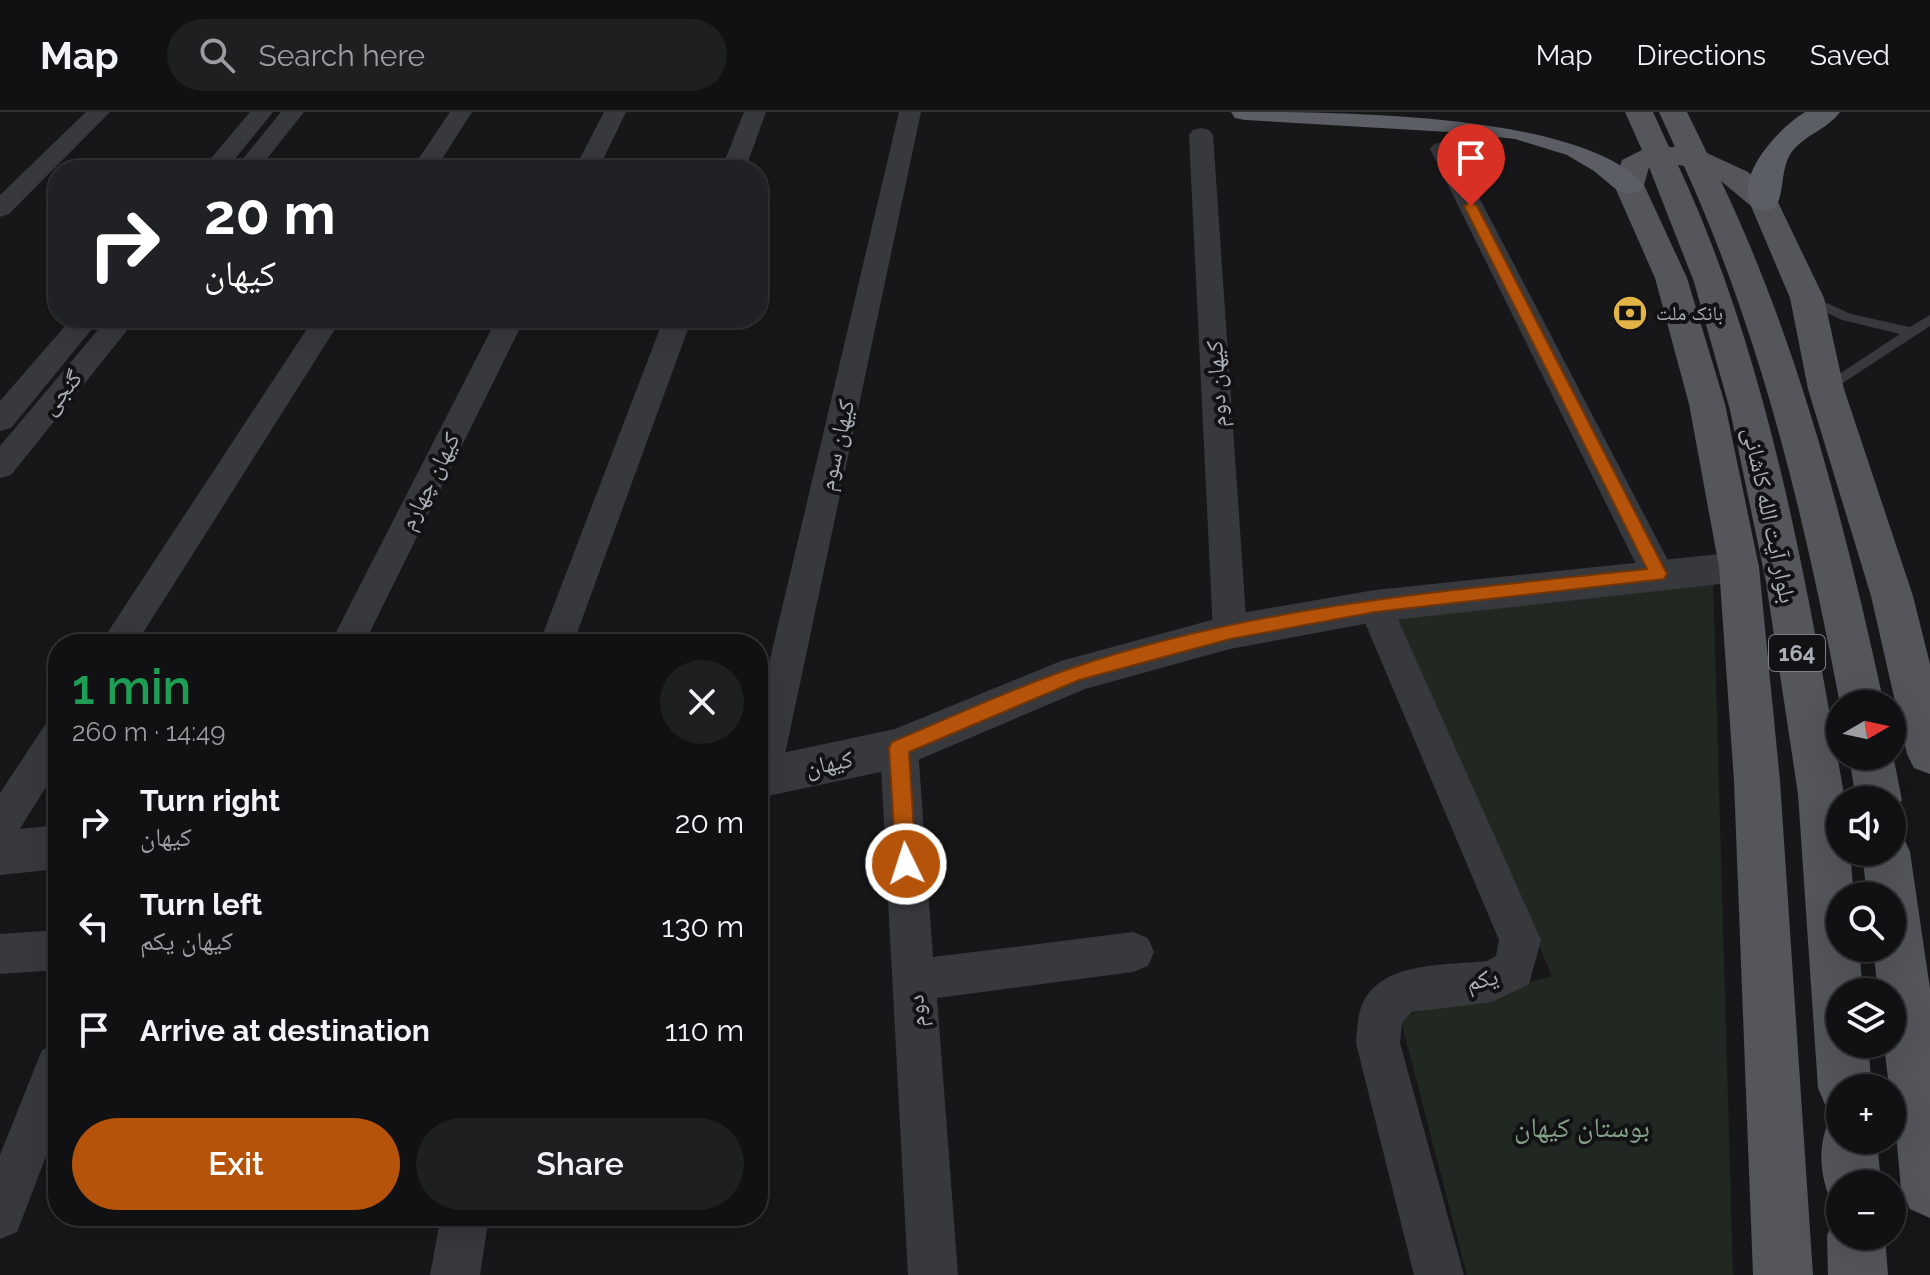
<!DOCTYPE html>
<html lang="en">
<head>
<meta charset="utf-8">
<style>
	:root { --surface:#111113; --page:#1e1f21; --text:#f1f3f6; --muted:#9c9da0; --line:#303133; --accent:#b45309 }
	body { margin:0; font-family:Raleway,"Noto Naskh Arabic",sans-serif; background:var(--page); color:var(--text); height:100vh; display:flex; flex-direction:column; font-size:30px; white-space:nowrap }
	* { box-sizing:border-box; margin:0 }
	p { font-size:26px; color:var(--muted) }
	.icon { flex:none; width:44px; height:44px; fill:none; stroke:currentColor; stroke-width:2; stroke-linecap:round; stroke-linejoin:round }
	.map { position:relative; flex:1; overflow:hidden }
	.sheet { position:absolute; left:48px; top:522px; width:720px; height:592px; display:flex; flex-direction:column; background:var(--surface); border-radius:32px; box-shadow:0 8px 32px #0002,0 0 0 2px var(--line) }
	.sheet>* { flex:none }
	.top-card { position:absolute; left:48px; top:48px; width:720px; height:168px; border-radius:32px; box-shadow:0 8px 32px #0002,0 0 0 2px var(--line); background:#202124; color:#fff; overflow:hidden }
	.needle { width:52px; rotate:81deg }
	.tools { position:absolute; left:1826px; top:578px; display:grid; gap:16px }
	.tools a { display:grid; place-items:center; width:80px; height:80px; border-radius:50%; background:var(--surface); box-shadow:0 8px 32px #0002,0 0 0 2px var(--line); font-size:40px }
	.pin { position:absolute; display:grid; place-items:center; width:68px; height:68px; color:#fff; margin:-82px -34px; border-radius:50% 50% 50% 0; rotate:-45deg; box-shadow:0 0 8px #0007 }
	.pin .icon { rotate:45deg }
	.me { position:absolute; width:88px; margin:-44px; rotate:356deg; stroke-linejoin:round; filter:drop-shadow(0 0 6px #0008) }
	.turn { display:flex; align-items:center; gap:28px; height:168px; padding:0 24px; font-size:36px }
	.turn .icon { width:104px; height:104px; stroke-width:2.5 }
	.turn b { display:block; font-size:56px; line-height:68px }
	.round { display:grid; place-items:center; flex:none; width:84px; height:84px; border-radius:42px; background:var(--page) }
	.summary { display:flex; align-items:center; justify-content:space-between; height:136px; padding:0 24px }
	h1 { font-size:48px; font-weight:600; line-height:60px; color:#1e9e55 }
	.cta { display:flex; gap:16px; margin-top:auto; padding:16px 24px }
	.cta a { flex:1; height:92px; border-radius:48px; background:var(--accent); color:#fff; font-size:32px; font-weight:600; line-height:92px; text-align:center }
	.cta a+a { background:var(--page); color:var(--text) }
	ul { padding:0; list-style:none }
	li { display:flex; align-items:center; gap:24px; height:104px; padding:0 24px }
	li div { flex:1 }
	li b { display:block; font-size:30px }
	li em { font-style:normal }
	header { display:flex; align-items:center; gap:48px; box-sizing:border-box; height:112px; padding:0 40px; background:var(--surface); border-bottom:2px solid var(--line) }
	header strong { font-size:38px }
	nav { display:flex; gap:44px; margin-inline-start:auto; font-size:28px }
	.search { width:560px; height:72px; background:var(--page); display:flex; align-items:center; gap:20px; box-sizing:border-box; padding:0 28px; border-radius:44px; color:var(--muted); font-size:30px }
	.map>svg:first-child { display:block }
</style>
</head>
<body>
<header>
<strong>Map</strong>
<div class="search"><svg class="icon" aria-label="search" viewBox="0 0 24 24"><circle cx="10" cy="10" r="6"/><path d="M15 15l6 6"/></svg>Search here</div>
<nav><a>Map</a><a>Directions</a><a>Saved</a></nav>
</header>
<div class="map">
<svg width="1930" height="1163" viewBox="0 0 1930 1163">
	<rect width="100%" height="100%" fill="#171719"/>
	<!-- green -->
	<polygon fill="#212822" points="1713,467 1733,1163 1467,1163 1400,905 1552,864 1395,501"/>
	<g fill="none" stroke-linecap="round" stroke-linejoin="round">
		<!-- service -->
		<polygon fill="#38393d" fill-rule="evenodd" points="1807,182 1851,202 1910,215 1930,203 1930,214 1826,282 1819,277 1821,274 1900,222 1842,208 1802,189 1802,183"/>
		<!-- minor -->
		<g fill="#38393d" fill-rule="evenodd">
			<polygon points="86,0 110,0 9,102 0,105 0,83"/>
			<polygon points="250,0 273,0 226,58 201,58"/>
			<polygon points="281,0 304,0 262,53 246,53 242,48"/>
			<polygon points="450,0 472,0 435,58 411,58"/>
			<polygon points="604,0 626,0 598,58 574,58"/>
			<polygon points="744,0 766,0 745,58 721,58"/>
			<polygon points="899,0 921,0 780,666 774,678 758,681 758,598"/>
			<polygon points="1201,16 1209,18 1213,23 1247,520 1242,530 1230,534 1218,530 1213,520 1189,23 1193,18"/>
			<polygon points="1442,30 1450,32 1454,37 1675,462 1670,471 1658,475 1646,471 1641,462 1430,37 1434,32"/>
			<polygon points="72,206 101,206 11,316 0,319 0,289"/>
			<polygon points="108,206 137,206 11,363 0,366 0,334"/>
			<polygon points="314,206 342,206 136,532 100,532"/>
			<polygon points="497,206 525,206 364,532 330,532"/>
			<polygon points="664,206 692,206 573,532 539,532"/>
			<path d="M1375,481L1387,485L1392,494L1541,828L1529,872L1492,890L1412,900L1402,910L1400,931L1464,1163H1414L1356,931C1357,921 1357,909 1360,899C1375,848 1444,854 1487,849L1496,844L1499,828L1358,494L1363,485Z"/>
			<polygon points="58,608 58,656 14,726 0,732 0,681 45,613"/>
			<polygon points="899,620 912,625 918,636 933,845 1133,820 1148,826 1154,840 1148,854 1133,860 937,886 958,1163 908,1163 880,636 886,625"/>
			<polygon points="58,818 58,858 0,862 0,822"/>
			<polygon points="58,932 58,1013 17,1120 0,1127 0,1043 42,938"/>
			<polygon points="441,1104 489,1104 480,1163 430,1163"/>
		</g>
		<!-- tertiary -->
		<g fill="#38393d" fill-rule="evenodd">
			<polygon points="1739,440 1753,444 1759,455 1753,466 1739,470 1375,510 1230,537 1085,577 899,656 758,686 758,646 895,617 1061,549 1230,503 1375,478"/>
			<polygon points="58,713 58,757 0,763 0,719"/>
		</g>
		<!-- primary -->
		<g fill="#54565c" fill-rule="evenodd">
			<path d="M1625,0H1653L1669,35H1675L1659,0H1687L1707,41L1748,60L1775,84L1824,186L1844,277L1913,484L1930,552V662L1914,656L1907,642L1871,484L1808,277L1790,186L1751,94L1721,69C1800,235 1845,413 1884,592H1840C1805,407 1762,226 1684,54L1678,53C1770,251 1806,468 1844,682L1845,688H1840V740H1850L1854,784H1840V836H1859L1863,880H1840V932H1868L1872,976H1840V1001L1826,995L1818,976L1798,682L1766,470L1730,298L1694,170L1649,55L1644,73L1687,166L1725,292L1759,455L1780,669L1813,1163H1753L1734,669L1719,455L1689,292L1655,166L1614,73L1622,48L1642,38Z"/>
			<polygon points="1892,638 1902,688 1892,704 1892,688 1856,688 1849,644 1892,644"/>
			<polygon points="1892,720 1903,724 1910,740 1930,877 1930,1106 1910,1097 1901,1077 1892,976 1889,976 1884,932 1892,932 1892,880 1878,880 1873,836 1892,836 1892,784 1867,784 1862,740 1892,740"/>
			<path d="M1840,1004V1028H1877L1881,1072H1840V1096L1832,1092C1820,1064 1817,1036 1829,1008Z"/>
			<polygon points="1840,1101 1840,1124 1885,1124 1888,1163 1828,1163 1827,1124 1835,1103"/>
		</g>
		<!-- trunk -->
		<g fill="#5c5e65" fill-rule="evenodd">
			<path d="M1231,0C1332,0 1581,0 1644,73L1640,79L1629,82L1618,79L1594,59L1567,43L1515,27L1449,20L1245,8L1235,6Z"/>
			<path d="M1805,0H1840C1828,17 1804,23 1791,41C1780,58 1785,81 1775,96L1764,99L1753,96C1732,65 1780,15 1805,0Z"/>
		</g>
	</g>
	<!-- route -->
	<path fill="#b45309" stroke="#753606" stroke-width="2" d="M1471,90L1477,94L1667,462L1664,467L1375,500L1230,527L1079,568L909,640L916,752L914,759L906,761L899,759L896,752L889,636L892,630C952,605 1011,577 1072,556C1256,493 1455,478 1647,457L1464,94Z"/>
	<!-- icons -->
	<defs>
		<g id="bank-disc" transform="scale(1.8)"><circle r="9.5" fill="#e2b446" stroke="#121214"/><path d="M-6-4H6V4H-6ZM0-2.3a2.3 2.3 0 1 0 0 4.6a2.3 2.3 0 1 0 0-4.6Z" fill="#111"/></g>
	</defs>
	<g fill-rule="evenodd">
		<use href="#bank-disc" x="1630" y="201"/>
	</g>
	<g text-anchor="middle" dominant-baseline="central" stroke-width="8" stroke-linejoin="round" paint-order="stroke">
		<!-- far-poi labels -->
		<g font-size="20" fill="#aaaeb7" stroke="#121214" text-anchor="start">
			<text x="1656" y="201">بانک ملت</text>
		</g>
		<!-- shield labels -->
		<rect fill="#121214" stroke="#7c7f86" stroke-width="2" x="1769" y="523" width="56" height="36" rx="6"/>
		<g font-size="22" font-weight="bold" fill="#aaaeb7">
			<text x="1797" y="541">164</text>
		</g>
		<!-- street labels -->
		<g font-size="24" fill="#aaaeb7" stroke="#121214">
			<text transform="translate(1216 272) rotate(-93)">کیهان دوم</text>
			<text transform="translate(61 280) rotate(-50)">گنجی</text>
			<text transform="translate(836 333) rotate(-77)">کیهان سوم</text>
			<text transform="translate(429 369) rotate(-63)">کیهان چهارم</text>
			<text transform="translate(1770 403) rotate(78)">بلوار آیت الله کاشانی</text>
			<text transform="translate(829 651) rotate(-12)">کیهان</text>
			<text transform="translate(1482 867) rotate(-14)">یکم</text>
			<text transform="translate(916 899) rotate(-94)">دوم</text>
		</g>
		<!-- near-park labels -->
		<g font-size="28" fill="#83a086" stroke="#121214">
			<text x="1582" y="1015">بوستان کیهان</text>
		</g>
	</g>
</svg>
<div class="tools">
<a><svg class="needle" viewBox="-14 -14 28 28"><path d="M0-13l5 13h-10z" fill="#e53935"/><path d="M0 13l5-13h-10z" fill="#9c9da0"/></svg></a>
<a><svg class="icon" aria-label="sound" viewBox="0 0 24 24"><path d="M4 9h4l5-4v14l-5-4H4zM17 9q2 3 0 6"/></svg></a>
<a><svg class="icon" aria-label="search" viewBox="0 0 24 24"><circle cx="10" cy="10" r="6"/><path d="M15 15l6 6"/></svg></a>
<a><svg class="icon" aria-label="layers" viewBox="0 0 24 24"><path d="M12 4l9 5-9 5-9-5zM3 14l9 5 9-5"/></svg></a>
<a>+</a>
<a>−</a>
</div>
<div class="pin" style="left:1471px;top:94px;background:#d93025"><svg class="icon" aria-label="arrive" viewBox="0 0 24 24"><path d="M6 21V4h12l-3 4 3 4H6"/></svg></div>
<svg class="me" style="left:906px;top:752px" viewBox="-20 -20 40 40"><circle r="17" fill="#b45309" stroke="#fff" stroke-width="3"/><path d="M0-11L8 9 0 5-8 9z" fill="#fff"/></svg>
<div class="top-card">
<div class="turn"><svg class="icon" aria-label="right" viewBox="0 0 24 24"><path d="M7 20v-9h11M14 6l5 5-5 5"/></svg><div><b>20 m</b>کیهان</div></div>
</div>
<section class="sheet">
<div class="summary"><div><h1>1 min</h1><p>260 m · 14:49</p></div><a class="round"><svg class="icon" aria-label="close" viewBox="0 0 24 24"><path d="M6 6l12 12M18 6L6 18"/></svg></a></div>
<ul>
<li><svg class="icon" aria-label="right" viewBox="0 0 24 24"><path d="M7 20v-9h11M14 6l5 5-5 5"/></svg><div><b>Turn right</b><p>کیهان</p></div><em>20 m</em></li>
<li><svg class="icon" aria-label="left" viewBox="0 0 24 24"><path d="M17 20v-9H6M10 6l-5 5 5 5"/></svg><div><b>Turn left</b><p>کیهان یکم</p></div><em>130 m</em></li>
<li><svg class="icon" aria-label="arrive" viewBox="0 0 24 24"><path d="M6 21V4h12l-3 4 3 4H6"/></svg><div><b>Arrive at destination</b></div><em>110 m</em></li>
</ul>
<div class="cta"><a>Exit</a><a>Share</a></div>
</section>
</div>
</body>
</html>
